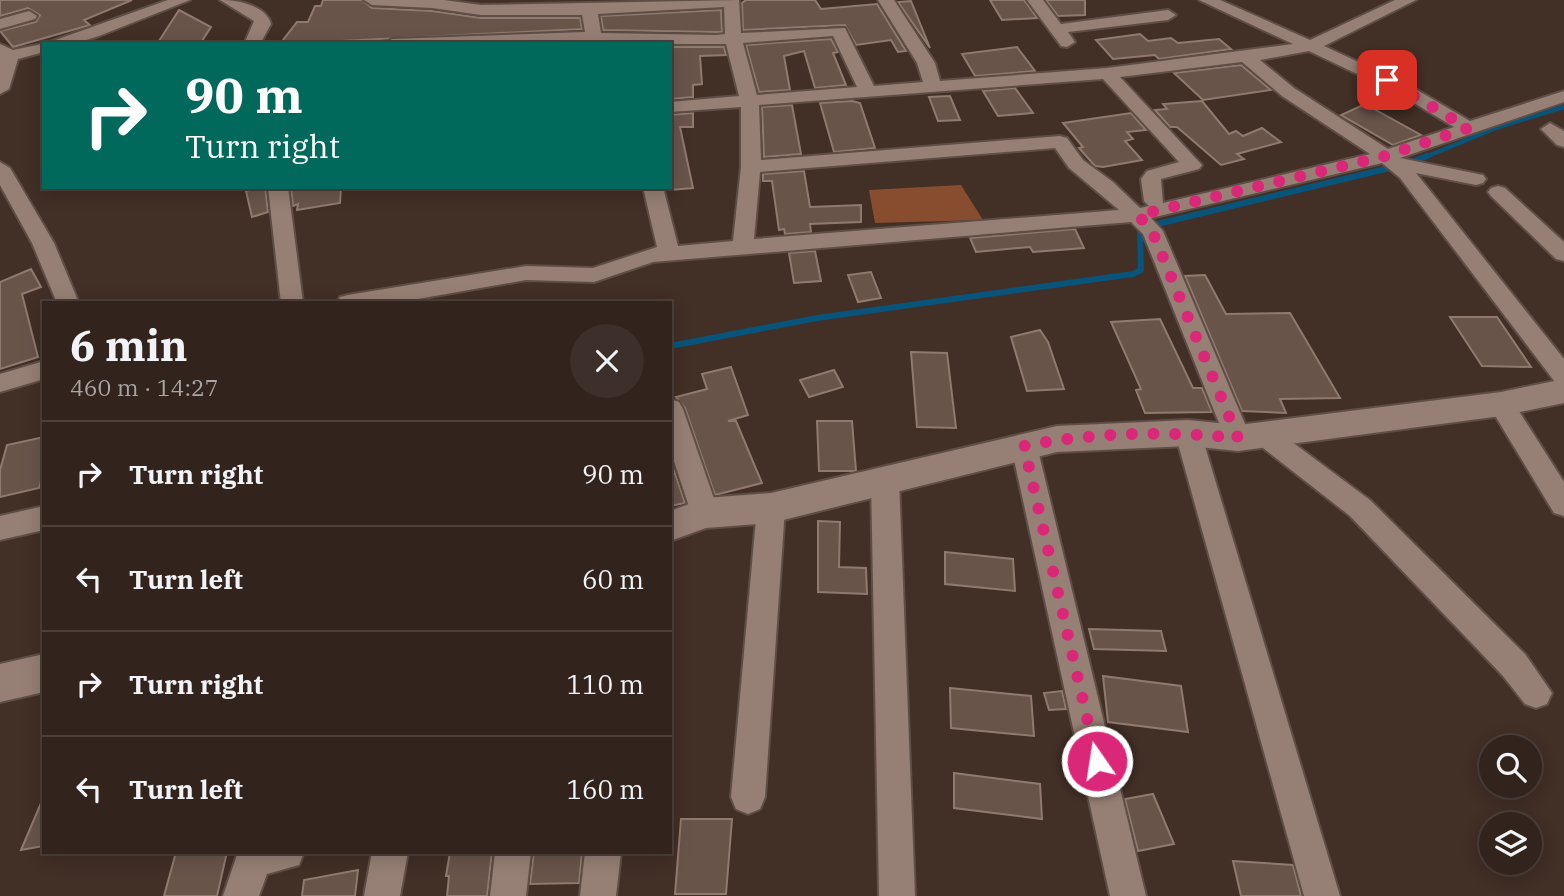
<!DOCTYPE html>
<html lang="en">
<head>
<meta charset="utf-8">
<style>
	:root { --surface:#32231c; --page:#3d2f29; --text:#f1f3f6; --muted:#a8a4a3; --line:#4d403b }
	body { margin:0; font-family:"IBM Plex Serif",serif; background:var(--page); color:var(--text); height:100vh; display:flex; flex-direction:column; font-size:26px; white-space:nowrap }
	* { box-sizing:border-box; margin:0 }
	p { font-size:23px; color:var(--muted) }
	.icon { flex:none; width:38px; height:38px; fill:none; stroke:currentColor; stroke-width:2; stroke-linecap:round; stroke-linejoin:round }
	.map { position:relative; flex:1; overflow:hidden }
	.side { position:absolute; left:42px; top:301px; width:630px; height:553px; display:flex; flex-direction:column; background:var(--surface); border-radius:0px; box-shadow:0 4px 18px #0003,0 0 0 2px var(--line) }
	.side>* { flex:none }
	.guide { position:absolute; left:42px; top:42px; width:630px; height:147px; border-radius:0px; box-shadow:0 4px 18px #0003,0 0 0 2px var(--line); background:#00695c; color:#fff; overflow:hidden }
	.buttons { position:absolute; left:1479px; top:735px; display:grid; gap:14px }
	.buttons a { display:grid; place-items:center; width:63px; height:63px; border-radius:50%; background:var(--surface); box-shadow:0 4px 18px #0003,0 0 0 2px var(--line); font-size:35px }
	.pin { position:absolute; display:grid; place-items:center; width:60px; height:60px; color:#fff; margin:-30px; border-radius:14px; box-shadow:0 4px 10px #0006 }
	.me { position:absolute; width:77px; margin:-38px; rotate:347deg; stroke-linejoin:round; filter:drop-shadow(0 0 5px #0008) }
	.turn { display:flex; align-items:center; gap:24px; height:147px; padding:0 28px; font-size:32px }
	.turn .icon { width:91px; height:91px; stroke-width:2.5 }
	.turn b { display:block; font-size:49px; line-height:60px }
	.round { display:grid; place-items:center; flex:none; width:74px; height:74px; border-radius:37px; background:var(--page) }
	.overview { display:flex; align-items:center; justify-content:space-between; height:119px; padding:0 28px }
	h1 { font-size:42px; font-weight:700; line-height:52px }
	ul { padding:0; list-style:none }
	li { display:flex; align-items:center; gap:21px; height:105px; padding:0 28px; border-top:2px solid var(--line) }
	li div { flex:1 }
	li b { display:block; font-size:26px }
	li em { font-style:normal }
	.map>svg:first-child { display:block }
</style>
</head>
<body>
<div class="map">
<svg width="1564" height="896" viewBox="0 0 1564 896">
	<rect width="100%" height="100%" fill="#422f26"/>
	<!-- green -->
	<polygon fill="#874d2e" points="961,185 983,220 875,223 869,190"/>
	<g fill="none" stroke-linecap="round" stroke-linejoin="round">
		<!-- stream-far1 -->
		<polyline stroke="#08547a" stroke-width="4.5" points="1423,158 1498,127 1564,107"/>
		<!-- stream -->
		<g stroke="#08547a" stroke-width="6">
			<polyline points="1410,163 1427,156"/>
			<polyline points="670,346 817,318 1133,274 1141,270 1140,233 1145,227 1398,166"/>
		</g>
	</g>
	<!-- building -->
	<g fill="#69544a" stroke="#907a6f" stroke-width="2">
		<polygon points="0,0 132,0 84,20 90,25 13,47 0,31 36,22 40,15 28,8 0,16"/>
		<polygon points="323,0 362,0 372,8 432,11 481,18 580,18 582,29 280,44 297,22 308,22 315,6 321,6"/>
		<polygon points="746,0 815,0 821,9 877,4 906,51 898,52 891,40 856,45 845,25 743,30 742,3"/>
		<polygon points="990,0 1024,0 1037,18 1002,20"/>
		<polygon points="1046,0 1085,0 1085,15 1058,16"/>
		<polygon points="911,1 930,48 898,2"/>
		<polygon points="179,10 211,27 200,44 157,44"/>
		<polygon points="721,10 722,32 716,32 603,30 601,16"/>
		<polygon points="1140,34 1148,41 1171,38 1178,43 1219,39 1231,49 1159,59 1155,55 1113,59 1096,40"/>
		<polygon points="831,39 838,52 833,53 846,85 815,88 804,51 784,56 790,90 759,92 746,45"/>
		<polygon points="670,47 724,47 726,55 700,56 702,84 693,85 693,97 670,99"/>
		<polygon points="1017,47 1035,71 975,76 962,54"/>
		<polygon points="1241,65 1271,90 1203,100 1174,73"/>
		<polygon points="1015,88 1033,113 998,116 983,91"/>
		<polygon points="950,96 960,120 938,121 929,97"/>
		<polygon points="852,101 860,103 875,148 834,152 820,103"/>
		<polygon points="1202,101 1229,134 1236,131 1243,136 1262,128 1281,142 1237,154 1244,159 1221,165 1177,127 1170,127 1155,110 1167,109 1163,104"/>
		<polygon points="1365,104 1421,135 1393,145 1341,115"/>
		<polygon points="792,105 801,154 764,157 762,107"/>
		<polygon points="693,113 693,127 680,127 693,188 670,190 670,115"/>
		<polygon points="1131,113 1146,130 1127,132 1133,139 1125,141 1142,160 1103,167 1095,166 1079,148 1083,147 1063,123"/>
		<polygon points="804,171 810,207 861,205 861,222 810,224 811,232 785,234 784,229 779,230 772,181 763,181 763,174"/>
		<polygon points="259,187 265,187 268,212 252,217 246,191"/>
		<polygon points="291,187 341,187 340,203 297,210 298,204 293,206"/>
		<polygon points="1075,229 1084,248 1033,252 1030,247 976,252 970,238"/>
		<polygon points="815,251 821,281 794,283 789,253"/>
		<polygon points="31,269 41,287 22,294 38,357 0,369 0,282"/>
		<polygon points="871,272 881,298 858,302 848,275"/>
		<polygon points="1205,275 1226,314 1290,313 1340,398 1280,399 1286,413 1242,411 1185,276"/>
		<polygon points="1450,317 1497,317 1531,367 1482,366"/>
		<polygon points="1160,319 1193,388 1202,388 1212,412 1145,413 1136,390 1141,389 1111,322"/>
		<polygon points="1040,330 1048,342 1064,389 1027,391 1011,337"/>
		<polygon points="911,352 947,353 956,428 917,427"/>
		<polygon points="731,367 748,415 728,421 736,421 762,483 715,495 685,408 676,397 707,389 702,374"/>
		<polygon points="834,370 843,387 809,397 800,380"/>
		<polygon points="817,421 852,421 856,471 819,471"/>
		<polygon points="44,437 44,469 39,488 0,497 0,470 7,445"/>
		<polygon points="670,459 685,503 670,506"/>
		<polygon points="818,521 840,522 839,567 866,568 867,594 818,592"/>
		<polygon points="945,552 1013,559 1015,591 945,584"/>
		<polygon points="1089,629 1161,631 1166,651 1094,649"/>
		<polygon points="1103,676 1181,686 1188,732 1108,722"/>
		<polygon points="950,688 1031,696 1034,736 951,728"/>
		<polygon points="1062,691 1066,709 1049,710 1044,693"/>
		<polygon points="954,773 1040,784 1042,819 954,808"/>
		<polygon points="1153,794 1174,844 1138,851 1125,799"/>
		<polygon points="44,796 44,846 21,850"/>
		<polygon points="681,819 732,819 726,894 675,894"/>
		<polygon points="176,852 227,852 217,896 164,896"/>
		<polygon points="450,852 492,852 487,896 447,896 449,876 446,876"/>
		<polygon points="534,852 582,852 579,883 530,884"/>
		<polygon points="1233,861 1293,865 1301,896 1241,896"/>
		<polygon points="358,870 355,896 302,896 304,880"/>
	</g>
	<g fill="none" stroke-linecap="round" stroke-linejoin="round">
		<!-- minor casing -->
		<g stroke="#5e4e46" stroke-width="4">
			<g id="minor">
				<polygon points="168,0 190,0 99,36 74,44 44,44 44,52 18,59 9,89 0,94 0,44 13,50 47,43"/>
				<path d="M220,0C237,0 266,5 271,24L260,44H244L254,21Z"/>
				<path d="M364,0H444L481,5L739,0L741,33L845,28L874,86L923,82L917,63L878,0H894L935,63L940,81L1107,68L1293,44L1199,0H1220L1310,40L1395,0H1416L1324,46L1412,87L1470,121L1564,91V102L1400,158L1483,175L1486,179L1483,183L1476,185L1416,173L1564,359V385L1555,382L1400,178L1382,163L1151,218L1163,231L1251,438L1247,445L1238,448L1229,445L1225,438L1143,234L1131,222L653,262L594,282L526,280L395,303H337L340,297L348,295L526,266L593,268L657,247L643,187H663L678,246L733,241L741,167V107L670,112V102L739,96L726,44H384L392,39L585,32L582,15H481L432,8L372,5ZM724,7L725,34L716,35L601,33L598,14ZM833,36L857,87L757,95L743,43ZM1309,51L1399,94L1454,127L1388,149L1294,88L1260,60ZM1242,62L1282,96L1370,154L1163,203L1161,179L1199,169L1202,165L1120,77ZM1103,79L1179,162L1147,171L1141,179L1144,201L1149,206L1140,208L1113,182L1083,160L1067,138L1060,136L761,160L759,105ZM1055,148L1069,168L1119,210L754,239L760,172Z"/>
				<polygon points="1027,0 1043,0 1061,24 1168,10 1176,15 1168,20 1068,32 1075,42 1067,47 1061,46"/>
				<polygon points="29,11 37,16 35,19 0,29 0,19"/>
				<polygon points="1550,123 1564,131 1564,147 1557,145 1541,129"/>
				<polygon points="0,162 10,168 54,243 79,303 57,303 32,243 0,185"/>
				<polygon points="1498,186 1505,188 1564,242 1564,261 1556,259 1491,196 1488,192 1491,188"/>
				<polygon points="268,187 288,187 303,303 281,303"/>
				<polygon points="44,361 44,379 0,392 0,374"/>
				<polygon points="1501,394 1510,397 1564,482 1564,516 1554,513 1488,404 1492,397"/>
				<polygon points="670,399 679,402 683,409 719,513 715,521 705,525 695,521 691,513 670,449"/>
				<polygon points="1188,423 1197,426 1201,433 1340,896 1304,896 1175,433 1179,426"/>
				<polygon points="1263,424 1272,427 1370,500 1525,654 1552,693 1547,704 1536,708 1525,704 1503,676 1350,516 1254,441 1250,434 1254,427"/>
				<polygon points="1024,436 1033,439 1037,446 1146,896 1110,896 1011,446 1015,439"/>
				<polygon points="885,469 895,472 899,480 915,896 879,896 871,480 875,472"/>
				<polygon points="771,496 781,500 785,508 765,797 760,809 748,814 736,809 731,797 757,508 761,500"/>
				<polygon points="44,506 44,530 0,540 0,516"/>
				<polygon points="238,852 304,852 299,865 267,874 259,896 223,896"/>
				<polygon points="372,852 408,852 400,896 364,896"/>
				<polygon points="495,852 531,852 526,896 490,896"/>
				<polygon points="585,852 621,852 616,896 580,896"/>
			</g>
		</g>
		<!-- tertiary casing -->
		<g stroke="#5e4e46" stroke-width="4">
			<g id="tertiary">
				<polygon points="1564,379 1564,403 1501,416 1238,451 1188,446 1057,452 771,523 706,528 670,541 670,511 705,498 771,493 1057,426 1188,420 1238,425 1501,392"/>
				<polygon points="44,654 44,692 0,702 0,664"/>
			</g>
		</g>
		<!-- minor -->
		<use href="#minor" fill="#967f74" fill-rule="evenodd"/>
		<!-- tertiary -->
		<use href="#tertiary" fill="#967f74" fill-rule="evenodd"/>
	</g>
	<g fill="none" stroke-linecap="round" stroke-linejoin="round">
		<!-- route -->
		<path stroke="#db2777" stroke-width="12" stroke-dasharray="0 21.6" d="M1097,761L1024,446C1094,432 1168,431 1238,438L1152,231L1138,215L1385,156L1468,128L1387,80"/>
	</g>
</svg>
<div class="buttons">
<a><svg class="icon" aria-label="search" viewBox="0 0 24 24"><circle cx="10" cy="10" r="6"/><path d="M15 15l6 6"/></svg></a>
<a><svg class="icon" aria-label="layers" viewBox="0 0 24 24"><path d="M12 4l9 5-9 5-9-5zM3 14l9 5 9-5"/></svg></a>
</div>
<div class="pin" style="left:1387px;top:80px;background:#d93025"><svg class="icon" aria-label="arrive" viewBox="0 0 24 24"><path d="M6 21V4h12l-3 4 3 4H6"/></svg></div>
<svg class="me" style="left:1097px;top:761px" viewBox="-20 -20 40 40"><circle r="17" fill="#db2777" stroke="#fff" stroke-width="3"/><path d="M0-11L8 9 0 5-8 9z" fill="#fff"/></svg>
<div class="guide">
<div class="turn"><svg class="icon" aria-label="right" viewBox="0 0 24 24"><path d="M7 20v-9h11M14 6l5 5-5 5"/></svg><div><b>90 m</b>Turn right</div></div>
</div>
<section class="side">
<div class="overview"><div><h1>6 min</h1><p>460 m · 14:27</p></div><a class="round"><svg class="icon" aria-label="close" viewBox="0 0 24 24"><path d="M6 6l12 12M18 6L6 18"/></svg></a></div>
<ul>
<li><svg class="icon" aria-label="right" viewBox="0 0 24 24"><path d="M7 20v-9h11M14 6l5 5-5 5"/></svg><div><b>Turn right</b></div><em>90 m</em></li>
<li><svg class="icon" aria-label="left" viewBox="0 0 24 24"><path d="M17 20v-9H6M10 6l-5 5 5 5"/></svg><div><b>Turn left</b></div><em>60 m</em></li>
<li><svg class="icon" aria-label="right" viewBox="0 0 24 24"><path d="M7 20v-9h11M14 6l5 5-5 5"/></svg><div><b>Turn right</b></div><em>110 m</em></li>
<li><svg class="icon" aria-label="left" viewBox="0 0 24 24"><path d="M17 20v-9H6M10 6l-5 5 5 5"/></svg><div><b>Turn left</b></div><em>160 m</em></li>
</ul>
</section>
</div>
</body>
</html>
